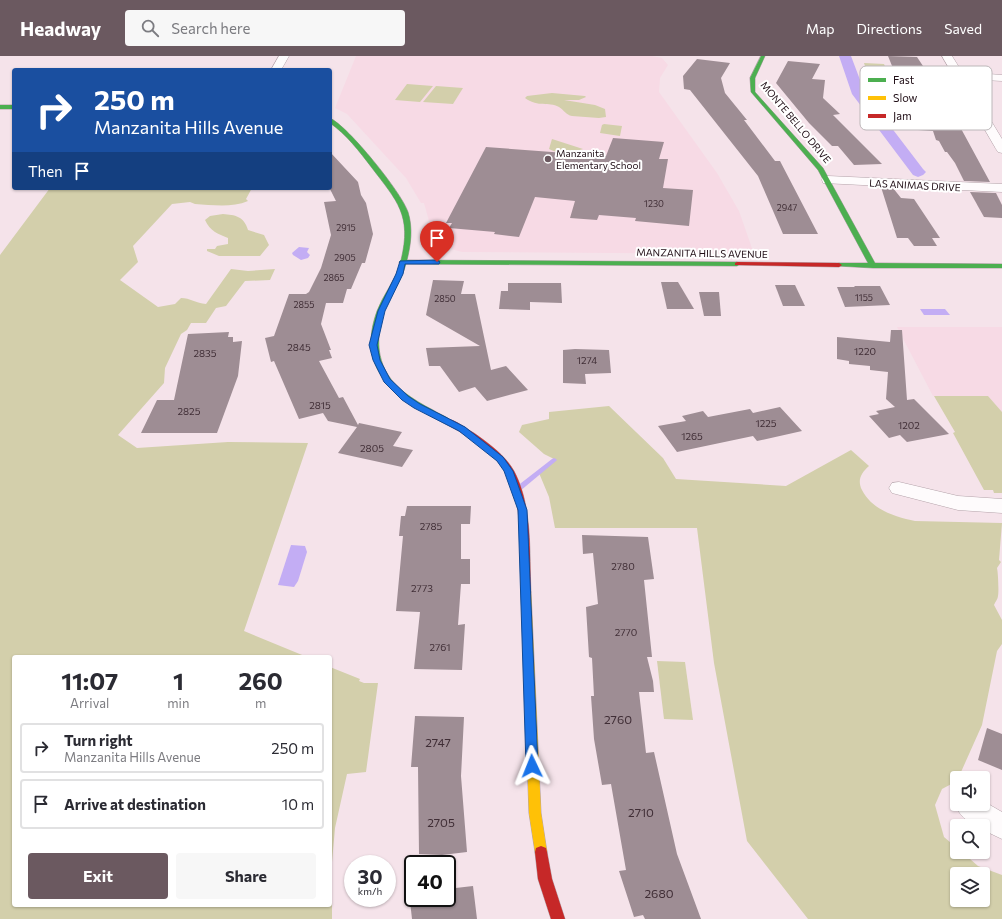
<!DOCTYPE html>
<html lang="en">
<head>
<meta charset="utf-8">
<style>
	:root { --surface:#fff; --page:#f7f7f7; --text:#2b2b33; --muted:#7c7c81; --line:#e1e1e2; --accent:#6b5960 }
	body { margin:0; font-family:Commissioner,sans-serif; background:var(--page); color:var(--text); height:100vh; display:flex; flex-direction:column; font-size:15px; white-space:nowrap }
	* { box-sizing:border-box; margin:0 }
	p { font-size:13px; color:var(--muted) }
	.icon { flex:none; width:22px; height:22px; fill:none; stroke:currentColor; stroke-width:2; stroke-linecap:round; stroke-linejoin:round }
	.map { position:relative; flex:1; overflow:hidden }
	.drawer { position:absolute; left:12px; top:599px; width:320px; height:252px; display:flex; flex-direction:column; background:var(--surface); border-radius:4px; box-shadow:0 1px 3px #0004 }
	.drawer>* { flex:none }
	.hud { position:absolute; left:12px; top:12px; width:320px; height:122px; border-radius:4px; box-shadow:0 1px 3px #0004; background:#1a4fa0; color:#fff; overflow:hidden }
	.fabs { position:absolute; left:950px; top:715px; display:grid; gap:8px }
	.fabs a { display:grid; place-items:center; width:40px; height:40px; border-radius:4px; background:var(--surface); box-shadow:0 1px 3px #0004; font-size:20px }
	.speed { position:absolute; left:344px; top:799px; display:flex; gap:8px; font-size:20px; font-weight:700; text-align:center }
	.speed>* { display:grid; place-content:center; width:52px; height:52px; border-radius:50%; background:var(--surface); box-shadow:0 1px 3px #0004; line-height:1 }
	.speed small { font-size:10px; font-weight:400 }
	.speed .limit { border:2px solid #111; border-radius:6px; background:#fff; color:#111 }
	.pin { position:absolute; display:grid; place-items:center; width:34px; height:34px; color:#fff; margin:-41px -17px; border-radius:50% 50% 50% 0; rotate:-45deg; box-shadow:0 0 4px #0007 }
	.pin .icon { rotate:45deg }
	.me { position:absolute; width:44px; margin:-22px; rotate:358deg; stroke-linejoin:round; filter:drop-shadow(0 0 3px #0008) }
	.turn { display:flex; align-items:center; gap:14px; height:84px; padding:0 16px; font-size:18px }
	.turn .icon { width:52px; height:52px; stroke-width:2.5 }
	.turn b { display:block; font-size:28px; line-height:34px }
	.then { display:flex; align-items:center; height:38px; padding:0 16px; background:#0003; gap:8px; font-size:15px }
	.eta { display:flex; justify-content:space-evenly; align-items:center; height:68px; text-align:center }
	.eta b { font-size:24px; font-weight:700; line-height:28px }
	.action { display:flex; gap:8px; margin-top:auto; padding:8px 16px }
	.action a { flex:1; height:46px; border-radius:4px; background:var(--accent); color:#fff; font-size:16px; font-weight:700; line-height:46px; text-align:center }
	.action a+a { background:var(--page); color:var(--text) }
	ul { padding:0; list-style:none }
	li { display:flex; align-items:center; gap:12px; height:50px; margin:0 8px 6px; padding:0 8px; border:2px solid var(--line); border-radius:4px }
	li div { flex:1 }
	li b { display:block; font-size:15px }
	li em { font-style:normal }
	header { display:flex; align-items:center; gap:24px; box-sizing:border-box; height:56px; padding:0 20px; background:var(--accent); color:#fff }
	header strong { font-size:19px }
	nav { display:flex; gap:22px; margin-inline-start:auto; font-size:14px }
	.search { width:280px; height:36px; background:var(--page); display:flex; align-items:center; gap:10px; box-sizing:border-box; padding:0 14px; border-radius:4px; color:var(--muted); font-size:15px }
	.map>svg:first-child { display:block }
</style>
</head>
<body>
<header>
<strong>Headway</strong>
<div class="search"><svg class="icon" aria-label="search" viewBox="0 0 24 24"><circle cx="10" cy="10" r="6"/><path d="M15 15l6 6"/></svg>Search here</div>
<nav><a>Map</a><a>Directions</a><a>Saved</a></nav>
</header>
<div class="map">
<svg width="1002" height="863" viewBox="0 0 1002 863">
	<rect width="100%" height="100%" fill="#f5e3ea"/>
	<!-- built -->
	<g fill="#f7dae5">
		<polygon points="356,0 652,0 662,2 668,9 660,22 659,36 717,117 739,155 754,198 462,196 440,190 432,182 431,172 424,147 421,147 406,122 347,58 335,52"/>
		<polygon points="897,271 1002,271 1002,356 988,340 933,340"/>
	</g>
	<!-- green -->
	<g fill="#d3cfab" fill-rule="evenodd">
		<polygon points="864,7 884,8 889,20 868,19"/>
		<polygon points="407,28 433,30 420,46 395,44"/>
		<polygon points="436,30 463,32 453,48 423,46"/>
		<path d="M552,37L585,40L586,41L579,44H564L595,49L605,53L606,61L599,62L572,60C566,59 564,54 559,51C548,45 539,52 525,42L527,40Z"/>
		<polygon points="604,68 622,70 620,80 600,77 602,69"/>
		<path d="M552,83L583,93C570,97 561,99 549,93Z"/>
		<path d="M50,132H252L246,143L248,145C232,152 212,149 195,148L190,146L172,148L133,190L138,206L120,224L158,251L175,248L181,242C190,242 196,247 206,248L231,213L248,215L275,213L270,224L245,225L226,250L216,252L206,267H191L187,274L181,278L165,312L164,327L118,379L137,392L228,386L308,387L244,575L307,601H14V849H330V611L360,623L359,625L364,627H378L366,716L347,718L335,772L332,806V863H0V199Z"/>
		<path d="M223,158C235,159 244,160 248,174L264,179L269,189L260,200H219L207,195V193H215L217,190L228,188V182C218,178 210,175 205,164L210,160Z"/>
		<polygon points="934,340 988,340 1002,356 1002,437 994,437 993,434 984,434 953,377 955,376"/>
		<path d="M609,350L663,402L676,423L786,430L851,394L869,410C861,417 857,424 862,434C872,454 896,461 915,465L1002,467L999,504L1001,506L997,512C998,516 999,535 998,540C998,543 995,546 994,549L1002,564V588L997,595L982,669L957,725L942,733L935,749L944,781L957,792V796H962L978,810L1002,819V863H808L747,785L714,607L697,472H555L549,441L539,417L556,404L544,398L519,376L522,369L549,363V356ZM957,818H983V844H957Z"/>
		<polygon points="657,605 685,606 693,664 664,663"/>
	</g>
	<!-- water -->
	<g fill="#c3adf4">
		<polygon points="299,191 309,192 307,196 310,199 308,202 301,204 293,199 292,197"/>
		<polygon points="920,253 945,253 950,259 924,259"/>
		<polygon points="291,489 305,490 307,496 298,525 294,531 278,529"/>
	</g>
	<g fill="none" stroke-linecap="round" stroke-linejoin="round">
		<!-- stream -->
		<polygon fill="#c3adf4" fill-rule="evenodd" points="554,402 556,403 557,404 556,405 520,435 516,435 514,433 516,431 552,403"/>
		<!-- canal -->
		<polygon fill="#c3adf4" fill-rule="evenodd" points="839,0 851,0 865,37 923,113 926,116 923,119 918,121 913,119 852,38"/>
	</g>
	<!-- building -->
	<g fill="#9e8d94">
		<polygon points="888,0 917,1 923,10 927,10 990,126 964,125 955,107 947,96 945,96 939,85 936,84 933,75 918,74"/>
		<polygon points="697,3 730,7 721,22 725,37 747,64 744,64 775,105 780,105 818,178 783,178 758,120 690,34 684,33 683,20"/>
		<polygon points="788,5 820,8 812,23 825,24 823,42 840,58 833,59 882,108 854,109 838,90 832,90 809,67 776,27"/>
		<polygon points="613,82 664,86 659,103 668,103 663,132 693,134 689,170 635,165 636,162 599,159 597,164 570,162 575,145 535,141 519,181 494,178 495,176 449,172 452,167 446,167 486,91 606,100"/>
		<polygon points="330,96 358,126 361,139 366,147 373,178 365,207 362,207 351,233 347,233 343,247 326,247 321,268 331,294 329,294 332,302 319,305 339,342 343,341 358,369 359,367 402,376 393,390 413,394 402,411 338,397 357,371 328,365 323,357 299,363 274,305 271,306 265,282 274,280 289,238 306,238 309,236 321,212 331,179 324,146 336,145 330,133"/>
		<polygon points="881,131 893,132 901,142 914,143 940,182 932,182 937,190 914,190 908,182 897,182"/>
		<polygon points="970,136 996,137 1002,149 1002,162 984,161"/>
		<polygon points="433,224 464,225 461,238 475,238 491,314 506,310 528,334 487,345 475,331 459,336 440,310 429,310 426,292 480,290 426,259"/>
		<polygon points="661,226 678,226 694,253 667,253"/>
		<polygon points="508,227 561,227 562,247 530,246 530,254 499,253 501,235 508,235"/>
		<polygon points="775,229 795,229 805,250 783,250"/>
		<polygon points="854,230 880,230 890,249 845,251 837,231 855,231"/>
		<polygon points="699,236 719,236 721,260 704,260"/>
		<polygon points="891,274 902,274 907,344 914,343 949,378 907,386 900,379 889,382 869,360 879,358 876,355 895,351 886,343 888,316 870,314 870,310 849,308 849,305 837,303 837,281 890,286"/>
		<polygon points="229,276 228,281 233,281 233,286 242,285 238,320 217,377 141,377 157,344 174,344 188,278"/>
		<polygon points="575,293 609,294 611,317 585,318 586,328 563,327 563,294"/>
		<polygon points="780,351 802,375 757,385 753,380 677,396 658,370 686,365 682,360 703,355 708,361 750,353 753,357"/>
		<polygon points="407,450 471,450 470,468 461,468 461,503 470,503 470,528 461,528 458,569 465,568 462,614 414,613 420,556 396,555 403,480 399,480 401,460 405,460"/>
		<polygon points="582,479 648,481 654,523 644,524 652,601 647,601 653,625 654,636 639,636 646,697 654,696 677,798 701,863 645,863 643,859 634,861 619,815 626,814 611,728 602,729 594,683 591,640 594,640 592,602 589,601 586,551 598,548 593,497 583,498"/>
		<polygon points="415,660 464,661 461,720 467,796 442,799 419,798 418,711 411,711"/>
		<polygon points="987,672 1002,678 1002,714 978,704"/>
		<polygon points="473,830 477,863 412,863 409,836 413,836 413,842 447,842 447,833"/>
	</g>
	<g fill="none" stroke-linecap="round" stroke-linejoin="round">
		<!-- street casing -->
		<g stroke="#b4a3aa" stroke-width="1">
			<g id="street">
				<polygon points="279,0 289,0 281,14 271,14"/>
				<polygon points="942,0 952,0 962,16 1002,19 1002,25 966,23 1002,83 1002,97 998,96 996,93"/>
				<polygon points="828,120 1002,128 1002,136 823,127 822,124 823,121"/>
				<polygon points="899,426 958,440 1002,443 1002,457 958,454 892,437 889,432 892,427"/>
				<path d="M983,745L1002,756V783L983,774V770C971,770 961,761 956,751L958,748H983Z"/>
			</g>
		</g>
		<!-- fast casing -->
		<g stroke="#b4a3aa" stroke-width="1">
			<g id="fast">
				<polygon points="761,0 765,0 755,22 755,36 823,112 875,207 1002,208 1002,212 873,212 837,210 836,209 839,207 868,207 818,114 751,36 750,22"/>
				<rect x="0" y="49" width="14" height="4"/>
				<path d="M330,62C348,70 402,137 408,156C413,172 411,188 407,204L737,206L740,208L737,210L406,208C401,227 390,239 384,255C374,286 377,315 404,336C413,343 423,349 433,354C439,358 447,360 451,365L447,367H444C397,342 355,316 377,255C383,239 394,226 400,209L399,206L401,204C412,159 397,145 372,112C359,95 347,79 330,67Z"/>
			</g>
		</g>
		<!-- slow casing -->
		<g stroke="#b4a3aa" stroke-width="1">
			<polygon id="slow" points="526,532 530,533 531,536 541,757 547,796 546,800 541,802 536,800 535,796 529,757 521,536 522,533"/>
		</g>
		<!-- jam casing -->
		<g stroke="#b4a3aa" stroke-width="1">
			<g id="jam">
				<polygon points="737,206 839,207 842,209 839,211 735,209 735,207"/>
				<path d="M444,363C453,361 466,373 474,377C488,387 505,399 514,415C533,451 529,496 531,536L530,539H522L521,536C520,499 525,442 502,411C488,392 465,378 444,367L443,365Z"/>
				<polygon points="541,790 546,792 547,796 552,823 565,863 551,863 538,823 535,796 536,792"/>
			</g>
		</g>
		<!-- street -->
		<use href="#street" fill="#fefbfc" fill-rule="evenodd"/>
		<!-- fast -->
		<use href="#fast" fill="#4caf50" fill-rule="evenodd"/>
		<!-- slow -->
		<use href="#slow" fill="#ffc107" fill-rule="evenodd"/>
		<!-- jam -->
		<use href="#jam" fill="#c62828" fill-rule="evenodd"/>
	</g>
	<!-- route -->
	<polygon fill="#1a73e8" stroke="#114b97" points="437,204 440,206 439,208 405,208 403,218 385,255 377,289 380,304 390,323 408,340 420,348 465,371 503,401 513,415 527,454 538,710 536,713 532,715 528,713 526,710 518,454 504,415 497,405 459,375 414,352 402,344 384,326 373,304 369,289 378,255 396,218 400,205"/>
	<!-- markers -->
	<circle fill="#6b5960" stroke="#fff" stroke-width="1.5" cx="548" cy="103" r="4"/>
	<g text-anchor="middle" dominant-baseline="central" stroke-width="4" stroke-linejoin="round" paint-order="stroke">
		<!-- far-number labels -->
		<g font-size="9" fill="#402e36">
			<text x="654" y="147">1230</text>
			<text x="787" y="151">2947</text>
			<text x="346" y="171">2915</text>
			<text x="345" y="201">2905</text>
			<text x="334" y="221">2865</text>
			<text x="864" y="241">1155</text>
			<text x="445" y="242">2850</text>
			<text x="304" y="248">2855</text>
		</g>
		<!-- far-street labels -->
		<g font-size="10" fill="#200e16" stroke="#fff">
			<text transform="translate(796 66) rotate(50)">MONTE BELLO DRIVE</text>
			<text transform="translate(915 129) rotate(3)">LAS ANIMAS DRIVE</text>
			<text transform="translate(702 197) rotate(1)">MANZANITA HILLS AVENUE</text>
		</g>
		<!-- far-poi labels -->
		<g font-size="10" fill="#200e16" stroke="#fff" text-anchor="start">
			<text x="556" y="97">Manzanita<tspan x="556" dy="12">Elementary School</tspan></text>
		</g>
		<!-- number labels -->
		<g font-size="10" fill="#402e36">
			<text x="299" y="291">2845</text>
			<text x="865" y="295">1220</text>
			<text x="205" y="297">2835</text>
			<text x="587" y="304">1274</text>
			<text x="320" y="349">2815</text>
			<text x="189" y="355">2825</text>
			<text x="766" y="367">1225</text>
			<text x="909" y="369">1202</text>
			<text x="692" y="380">1265</text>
			<text x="372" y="392">2805</text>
			<text x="431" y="470">2785</text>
			<text x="623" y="510">2780</text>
			<text x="422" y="532">2773</text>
			<text x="626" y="576">2770</text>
			<text x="440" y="591">2761</text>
		</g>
		<!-- near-number labels -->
		<g font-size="12" fill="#402e36">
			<text x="618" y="663">2760</text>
			<text x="438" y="686">2747</text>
			<text x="641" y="756">2710</text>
			<text x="441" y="766">2705</text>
			<text x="659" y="837">2680</text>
		</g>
	</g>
	<!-- legend -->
	<rect x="860" y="10" width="132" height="64" rx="6" fill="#fff" stroke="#bcb7b9" stroke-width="1"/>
	<rect x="868" y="22" width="18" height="4" fill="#4caf50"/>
	<rect x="868" y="40" width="18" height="4" fill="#ffc107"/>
	<rect x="868" y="58" width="18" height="4" fill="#c62828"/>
	<g font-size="11" fill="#200e16">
		<text x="893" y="28">Fast</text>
		<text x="893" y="46">Slow</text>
		<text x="893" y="64">Jam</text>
	</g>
</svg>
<div class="fabs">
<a><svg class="icon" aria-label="sound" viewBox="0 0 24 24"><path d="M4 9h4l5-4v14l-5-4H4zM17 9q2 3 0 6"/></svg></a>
<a><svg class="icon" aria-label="search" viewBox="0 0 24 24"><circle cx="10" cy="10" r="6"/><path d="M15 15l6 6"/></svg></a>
<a><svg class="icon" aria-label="layers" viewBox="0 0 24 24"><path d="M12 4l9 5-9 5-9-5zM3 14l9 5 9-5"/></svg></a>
</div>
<div class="speed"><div>30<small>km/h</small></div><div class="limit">40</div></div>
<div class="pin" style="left:437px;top:206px;background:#d93025"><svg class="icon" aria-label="arrive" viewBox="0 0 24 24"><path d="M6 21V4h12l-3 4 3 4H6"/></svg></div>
<svg class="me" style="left:532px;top:710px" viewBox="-20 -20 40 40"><path d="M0-17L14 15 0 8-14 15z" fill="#1a73e8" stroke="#fff" stroke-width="4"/></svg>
<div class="hud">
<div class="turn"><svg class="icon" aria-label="right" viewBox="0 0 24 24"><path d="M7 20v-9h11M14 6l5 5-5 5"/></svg><div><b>250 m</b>Manzanita Hills Avenue</div></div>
<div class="then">Then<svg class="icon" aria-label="arrive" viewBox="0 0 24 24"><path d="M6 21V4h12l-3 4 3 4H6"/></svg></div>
</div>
<section class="drawer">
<div class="eta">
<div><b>11:07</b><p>Arrival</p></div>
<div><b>1</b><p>min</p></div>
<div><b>260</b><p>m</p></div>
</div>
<ul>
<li><svg class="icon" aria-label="right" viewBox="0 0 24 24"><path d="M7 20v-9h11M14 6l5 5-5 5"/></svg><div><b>Turn right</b><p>Manzanita Hills Avenue</p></div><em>250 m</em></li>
<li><svg class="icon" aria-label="arrive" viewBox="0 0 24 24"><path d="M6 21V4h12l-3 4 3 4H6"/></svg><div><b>Arrive at destination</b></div><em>10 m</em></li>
</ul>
<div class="action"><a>Exit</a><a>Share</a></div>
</section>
</div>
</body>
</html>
